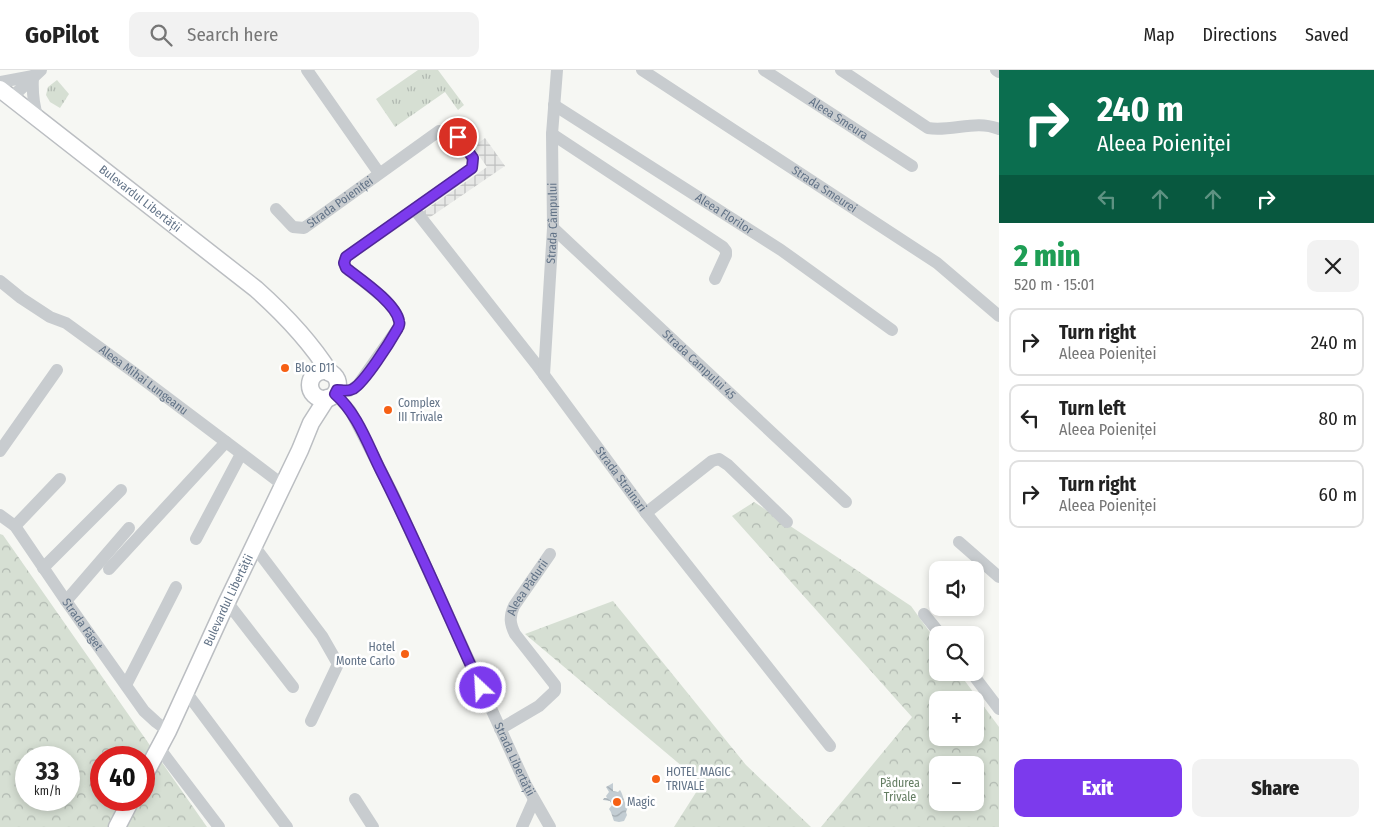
<!DOCTYPE html>
<html lang="en">
<head>
<meta charset="utf-8">
<style>
	:root { --surface:#fff; --page:#f2f2f2; --text:#222; --muted:#767676; --line:#e0e0e0; --accent:#7c3aed }
	body { margin:0; font-family:"Fira Sans Condensed",sans-serif; background:var(--page); color:var(--text); height:100vh; display:flex; flex-direction:column; font-size:19px; white-space:nowrap }
	* { box-sizing:border-box; margin:0 }
	p { font-size:16px; color:var(--muted) }
	.icon { flex:none; width:28px; height:28px; fill:none; stroke:currentColor; stroke-width:2; stroke-linecap:round; stroke-linejoin:round }
	.map { position:relative; flex:1; overflow:hidden }
	.side { display:flex; flex-direction:column; background:var(--surface); width:375px }
	.side>* { flex:none }
	.guide { background:#0b6e4f; color:#fff; overflow:hidden }
	.fabs { position:absolute; left:929px; top:491px; display:grid; gap:10px }
	.fabs a { display:grid; place-items:center; width:55px; height:55px; border-radius:10px; background:var(--surface); box-shadow:0 2px 8px #0003; font-size:25px }
	.speed { position:absolute; left:15px; top:676px; display:flex; gap:10px; font-size:25px; font-weight:700; text-align:center }
	.speed>* { display:grid; place-content:center; width:65px; height:65px; border-radius:50%; background:var(--surface); box-shadow:0 2px 8px #0003; line-height:1 }
	.speed small { font-size:12px; font-weight:400 }
	.speed .limit { border:8px solid #d22; background:#fff; color:#111 }
	.pin { position:absolute; display:grid; place-items:center; width:42px; height:42px; color:#fff; margin:-21px; border:2px solid #fff; border-radius:50%; box-shadow:0 1px 5px #0007 }
	.me { position:absolute; width:55px; margin:-28px; rotate:335deg; stroke-linejoin:round; filter:drop-shadow(0 0 4px #0008) }
	.turn { display:flex; align-items:center; gap:18px; height:105px; padding:0 15px; font-size:22px }
	.turn .icon { width:65px; height:65px; stroke-width:2.5 }
	.turn b { display:block; font-size:35px; line-height:42px }
	.lanes { display:flex; align-items:center; height:48px; padding:0 15px; background:#0003; justify-content:center; gap:25px; direction:ltr }
	.lanes .off { opacity:.35 }
	.round { display:grid; place-items:center; flex:none; width:52px; height:52px; border-radius:10px; background:var(--page) }
	.head { display:flex; align-items:center; justify-content:space-between; height:85px; padding:0 15px }
	h1 { font-size:30px; font-weight:800; line-height:38px; color:#1e9e55 }
	.cta { display:flex; gap:10px; margin-top:auto; padding:10px 15px }
	.cta a { flex:1; height:58px; border-radius:10px; background:var(--accent); color:#fff; font-size:20px; font-weight:800; line-height:58px; text-align:center }
	.cta a+a { background:var(--page); color:var(--text) }
	ul { padding:0; list-style:none }
	li { display:flex; align-items:center; gap:15px; height:68px; margin:0 10px 8px; padding:0 5px; border:2px solid var(--line); border-radius:10px }
	li div { flex:1 }
	li b { display:block; font-size:19px }
	li em { font-style:normal }
	header { display:flex; align-items:center; gap:30px; box-sizing:border-box; height:70px; padding:0 25px; background:var(--surface); border-bottom:1px solid var(--line) }
	header strong { font-size:24px }
	nav { display:flex; gap:28px; margin-inline-start:auto; font-size:18px }
	.search { width:350px; height:45px; background:var(--page); display:flex; align-items:center; gap:12px; box-sizing:border-box; padding:0 18px; border-radius:10px; color:var(--muted); font-size:19px }
	main { display:flex; flex:1; min-height:0 }
	.map>svg:first-child { display:block }
</style>
</head>
<body>
<header>
<strong>GoPilot</strong>
<div class="search"><svg class="icon" aria-label="search" viewBox="0 0 24 24"><circle cx="10" cy="10" r="6"/><path d="M15 15l6 6"/></svg>Search here</div>
<nav><a>Map</a><a>Directions</a><a>Saved</a></nav>
</header>
<main>
<div class="map">
<svg width="999" height="757" viewBox="0 0 999 757">
	<defs>
		<pattern id="industrial-grid" width="8" height="8" patternUnits="userSpaceOnUse" patternTransform="scale(1.25)"><rect width="8" height="8" fill="#e7e8e6"/><path d="M0 4h8M4 0v8" fill="none" stroke="#bfc0c0"/></pattern>
		<pattern id="grass-tufts" width="24" height="20" patternUnits="userSpaceOnUse" patternTransform="scale(1.25)"><rect width="24" height="20" fill="#d6dfd3"/><path d="M3 7l-1-3M5 7V3M7 7l1-3M15 17l-1-3M17 17v-4M19 17l1-3" fill="none" stroke="#b1b9b1"/></pattern>
		<pattern id="forest-crowns" width="20" height="18" patternUnits="userSpaceOnUse" patternTransform="scale(1.25)"><rect width="20" height="18" fill="#d6dfd3"/><path d="M2 6a3 3 0 1 1 6 0M12 15a3 3 0 1 1 6 0" fill="none" stroke="#b1b9b1"/></pattern>
		<pattern id="water-waves" width="16" height="10" patternUnits="userSpaceOnUse" patternTransform="scale(1.25)"><rect width="16" height="10" fill="#c3cdd3"/><path d="M0 5q4-4 8 0t8 0" fill="none" stroke="#a2abb1"/></pattern>
	</defs>
	<rect width="100%" height="100%" fill="#f6f7f3"/>
	<!-- industrial -->
	<polygon fill="url(#industrial-grid)" points="485,68 505,96 423,152 418,145 487,97 473,77"/>
	<!-- grass -->
	<g fill="url(#grass-tufts)">
		<polygon points="418,0 438,0 464,35 458,40 445,22 395,57 376,29"/>
		<polygon points="57,10 69,24 60,38 50,32 46,25 48,17"/>
	</g>
	<!-- forest -->
	<g fill="url(#forest-crowns)" fill-rule="evenodd">
		<path d="M754,432L911,536L937,572L938,602L959,603L999,657V757H821L912,647L732,446ZM938,630H975V668H938ZM938,695H975V732H938Z"/>
		<path d="M0,464L3,465L207,757H0ZM26,688H69V730H26ZM101,688H144V730H101Z"/>
		<polygon points="613,531 746,695 811,757 674,757 702,713 525,564"/>
	</g>
	<!-- water -->
	<path fill="url(#water-waves)" d="M613,713V721L618,722L620,720C624,726 623,732 628,737L626,742L627,745L624,751L619,752L614,751C612,746 612,743 609,739L612,735L610,731L603,730L604,728H607L606,726L609,722L606,717Z"/>
	<g fill="none" stroke-linecap="round" stroke-linejoin="round">
		<!-- major casing -->
		<g stroke="#bbbec2" stroke-width="19">
			<g id="major">
				<path id="s12" d="M0,19L256,219C284,244 310,271 330,303"/>
				<circle cx="324" cy="315" r="14"/>
				<path id="s13" d="M144,706L168,661L227,532L300,380L311,353L327,328"/>
				<polyline points="117,757 131,730"/>
			</g>
		</g>
		<!-- minor -->
		<g stroke="#c8cccf" stroke-width="12">
			<polyline points="307,0 379,103"/>
			<path id="s1" d="M642,0L937,193L999,246"/>
			<path id="s2" d="M764,0L912,96"/>
			<path d="M841,0L928,58C952,62 976,49 999,59"/>
			<polyline points="996,0 999,2"/>
			<path d="M33,6C32,22 33,34 38,49"/>
			<polyline points="0,12 33,6"/>
			<polyline points="11,28 41,0"/>
			<path id="s3" d="M554,35L781,180L892,260"/>
			<polyline points="552,64 723,177 726,181 726,185 715,209"/>
			<path id="s4" d="M276,139L293,157L304,158L439,61C459,62 463,73 473,89L472,98L467,102L346,187L344,193L346,198C359,209 396,233 399,251C400,252 399,257 398,258L358,315L349,321L337,319"/>
			<path id="s5" d="M415,140L536,294L646,443L830,676"/>
			<path id="s6" d="M553,158L846,432"/>
			<path id="s7" d="M0,211L21,228L50,247L66,253L136,304L283,415"/>
			<path id="s8" d="M544,305L553,158L552,64L557,0"/>
			<path id="s9" d="M335,324L350,340L393,424L526,715L550,757"/>
			<polyline points="0,381 57,300"/>
			<polyline points="646,443 712,391 719,389 728,395 787,452"/>
			<path id="s10" d="M0,445L15,456L66,531L144,641L156,652L168,661"/>
			<polyline points="15,456 60,409"/>
			<polyline points="196,469 241,384"/>
			<polyline points="959,472 999,507"/>
			<polyline points="254,476 322,566 338,594 311,651"/>
			<polyline points="43,498 121,420"/>
			<polyline points="109,499 226,372"/>
			<polyline points="66,531 129,458"/>
			<polyline points="227,532 293,617"/>
			<polyline points="924,544 941,565"/>
			<polyline points="971,602 999,639"/>
			<polyline points="126,615 176,517"/>
			<polyline points="186,622 287,757"/>
			<path id="s11" d="M500,659L539,636L555,621V615L515,564C510,554 509,547 514,536L550,484"/>
			<polyline points="159,678 219,757"/>
			<polyline points="355,729 373,757"/>
			<polyline points="522,757 534,730"/>
		</g>
		<!-- major -->
		<use href="#major" stroke="#fff" stroke-width="16"/>
	</g>
	<g fill="none" stroke-linecap="round" stroke-linejoin="round">
		<!-- route casing -->
		<g stroke="#51269a" stroke-width="12">
			<path id="route" d="M458,67L473,88L472,98L346,187L344,193L346,198C360,209 396,233 399,251C400,252 399,257 398,258C390,272 365,312 353,319C347,322 342,320 337,320L335,324C357,343 368,375 381,401C417,472 448,546 481,618"/>
		</g>
		<!-- route -->
		<use href="#route" stroke="#7c3aed" stroke-width="9"/>
	</g>
	<!-- markers -->
	<g fill="#f66014" stroke="#fff" stroke-width="2">
		<circle cx="285" cy="298" r="5"/>
		<circle cx="388" cy="340" r="5"/>
		<circle cx="405" cy="584" r="5"/>
		<circle cx="656" cy="709" r="5"/>
		<circle cx="617" cy="732" r="5"/>
	</g>
	<g text-anchor="middle" dominant-baseline="central" stroke-width="5" stroke-linejoin="round" paint-order="stroke">
		<!-- street labels -->
		<g font-size="12" fill="#627387" stroke="#fff">
			<text stroke="none"><textPath href="#s2" startOffset="89">Aleea Smeura</textPath></text>
			<text stroke="none"><textPath href="#s1" startOffset="218">Strada Smeurei</textPath></text>
			<text stroke="none"><textPath href="#s12" startOffset="178">Bulevardul Libertății</textPath></text>
			<text stroke="none"><textPath href="#s4" startOffset="80">Strada Poieniței</textPath></text>
			<text stroke="none"><textPath href="#s3" startOffset="202">Aleea Florilor</textPath></text>
			<text stroke="none"><textPath href="#s8" startOffset="152">Strada Câmpului</textPath></text>
			<text stroke="none"><textPath href="#s6" startOffset="200">Strada Campului 45</textPath></text>
			<text stroke="none"><textPath href="#s7" startOffset="175">Aleea Mihai Lungeanu</textPath></text>
			<text stroke="none"><textPath href="#s5" startOffset="339">Strada Strainari</textPath></text>
			<text stroke="none"><textPath href="#s11" startOffset="190">Aleea Pădurii</textPath></text>
			<text stroke="none"><textPath href="#s13" startOffset="195">Bulevardul Libertății</textPath></text>
			<text stroke="none"><textPath href="#s10" startOffset="138">Strada Făget</textPath></text>
			<text stroke="none"><textPath href="#s9" startOffset="408">Strada Libertății</textPath></text>
		</g>
		<!-- poi labels -->
		<g font-size="12" fill="#627387" stroke="#fff" text-anchor="start">
			<text x="295" y="298">Bloc D11</text>
			<text x="398" y="333">Complex<tspan x="398" dy="14">III Trivale</tspan></text>
			<text x="395" y="577" text-anchor="end">Hotel<tspan x="395" dy="14">Monte Carlo</tspan></text>
			<text x="666" y="702">HOTEL MAGIC<tspan x="666" dy="14">TRIVALE</tspan></text>
			<text x="627" y="732">Magic</text>
		</g>
		<!-- park labels -->
		<g font-size="12" fill="#647d62" stroke="#fff">
			<text x="900" y="713">Pădurea<tspan x="900" dy="14">Trivale</tspan></text>
		</g>
	</g>
</svg>
<div class="fabs">
<a><svg class="icon" aria-label="sound" viewBox="0 0 24 24"><path d="M4 9h4l5-4v14l-5-4H4zM17 9q2 3 0 6"/></svg></a>
<a><svg class="icon" aria-label="search" viewBox="0 0 24 24"><circle cx="10" cy="10" r="6"/><path d="M15 15l6 6"/></svg></a>
<a>+</a>
<a>−</a>
</div>
<div class="speed"><div>33<small>km/h</small></div><div class="limit">40</div></div>
<div class="pin" style="left:458px;top:67px;background:#d93025"><svg class="icon" aria-label="arrive" viewBox="0 0 24 24"><path d="M6 21V4h12l-3 4 3 4H6"/></svg></div>
<svg class="me" style="left:481px;top:618px" viewBox="-20 -20 40 40"><circle r="17" fill="#7c3aed" stroke="#fff" stroke-width="3"/><path d="M0-11L8 9 0 5-8 9z" fill="#fff"/></svg>
</div>
<section class="side">
<div class="guide">
<div class="turn"><svg class="icon" aria-label="right" viewBox="0 0 24 24"><path d="M7 20v-9h11M14 6l5 5-5 5"/></svg><div><b>240 m</b>Aleea Poieniței</div></div>
<div class="lanes"><svg class="icon off" aria-label="left" viewBox="0 0 24 24"><path d="M17 20v-9H6M10 6l-5 5 5 5"/></svg><svg class="icon off" aria-label="ahead" viewBox="0 0 24 24"><path d="M12 20V5M6 11l6-6 6 6"/></svg><svg class="icon off" aria-label="ahead" viewBox="0 0 24 24"><path d="M12 20V5M6 11l6-6 6 6"/></svg><svg class="icon" aria-label="right" viewBox="0 0 24 24"><path d="M7 20v-9h11M14 6l5 5-5 5"/></svg></div>
</div>
<div class="head"><div><h1>2 min</h1><p>520 m · 15:01</p></div><a class="round"><svg class="icon" aria-label="close" viewBox="0 0 24 24"><path d="M6 6l12 12M18 6L6 18"/></svg></a></div>
<ul>
<li><svg class="icon" aria-label="right" viewBox="0 0 24 24"><path d="M7 20v-9h11M14 6l5 5-5 5"/></svg><div><b>Turn right</b><p>Aleea Poieniței</p></div><em>240 m</em></li>
<li><svg class="icon" aria-label="left" viewBox="0 0 24 24"><path d="M17 20v-9H6M10 6l-5 5 5 5"/></svg><div><b>Turn left</b><p>Aleea Poieniței</p></div><em>80 m</em></li>
<li><svg class="icon" aria-label="right" viewBox="0 0 24 24"><path d="M7 20v-9h11M14 6l5 5-5 5"/></svg><div><b>Turn right</b><p>Aleea Poieniței</p></div><em>60 m</em></li>
</ul>
<div class="cta"><a>Exit</a><a>Share</a></div>
</section>
</main>
</body>
</html>
